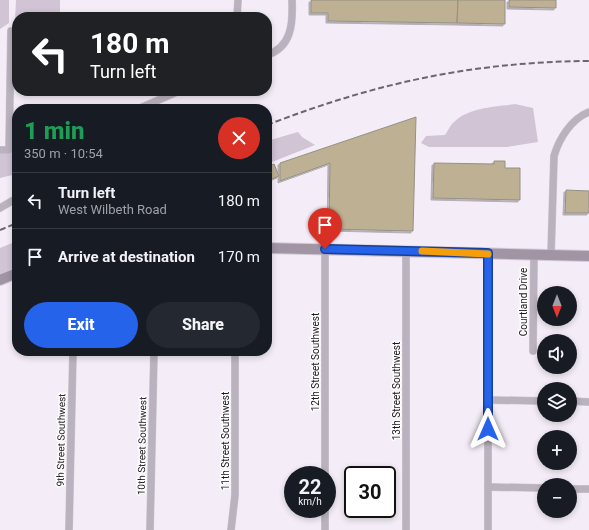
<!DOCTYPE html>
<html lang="en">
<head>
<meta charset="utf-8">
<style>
	:root { --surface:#171b24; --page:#242831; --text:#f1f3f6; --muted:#9ea1a6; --line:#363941; --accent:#2563eb }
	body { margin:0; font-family:Roboto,sans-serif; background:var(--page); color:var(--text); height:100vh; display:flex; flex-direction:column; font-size:15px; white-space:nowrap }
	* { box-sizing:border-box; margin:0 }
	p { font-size:13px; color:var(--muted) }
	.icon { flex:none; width:22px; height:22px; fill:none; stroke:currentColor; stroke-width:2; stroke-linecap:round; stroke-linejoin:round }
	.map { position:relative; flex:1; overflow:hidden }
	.sheet { position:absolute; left:12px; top:104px; width:260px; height:252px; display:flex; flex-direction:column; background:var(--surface); border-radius:16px; box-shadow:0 2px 6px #0003 }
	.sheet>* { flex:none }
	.guide { position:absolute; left:12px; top:12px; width:260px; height:84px; border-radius:16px; box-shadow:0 2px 6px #0003; background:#202124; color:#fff; overflow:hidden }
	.needle { width:26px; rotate:180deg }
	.controls { position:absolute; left:537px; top:286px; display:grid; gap:8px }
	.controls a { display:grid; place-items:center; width:40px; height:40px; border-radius:50%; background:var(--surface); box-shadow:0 2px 6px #0003; font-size:20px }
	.speed { position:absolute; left:284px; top:466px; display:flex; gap:8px; font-size:20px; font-weight:700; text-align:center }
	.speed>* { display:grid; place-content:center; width:52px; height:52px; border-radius:50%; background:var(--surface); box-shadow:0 2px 6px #0003; line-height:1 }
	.speed small { font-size:10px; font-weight:400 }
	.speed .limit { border:2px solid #111; border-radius:6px; background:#fff; color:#111 }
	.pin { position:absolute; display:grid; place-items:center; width:34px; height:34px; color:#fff; margin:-41px -17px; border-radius:50% 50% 50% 0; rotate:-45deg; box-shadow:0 0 4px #0007 }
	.pin .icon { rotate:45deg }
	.me { position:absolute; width:44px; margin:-22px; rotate:0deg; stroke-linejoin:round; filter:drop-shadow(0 0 3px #0008) }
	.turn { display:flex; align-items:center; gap:14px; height:84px; padding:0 12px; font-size:18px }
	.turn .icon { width:52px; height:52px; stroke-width:2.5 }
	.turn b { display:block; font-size:28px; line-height:34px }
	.round { display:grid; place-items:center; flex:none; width:42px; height:42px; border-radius:21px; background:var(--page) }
	.overview { display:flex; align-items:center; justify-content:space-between; height:68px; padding:0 12px }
	h1 { font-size:24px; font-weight:800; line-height:30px; color:#1e9e55 }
	.cta { display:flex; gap:8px; margin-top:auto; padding:8px 12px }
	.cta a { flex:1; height:46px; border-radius:24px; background:var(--accent); color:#fff; font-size:16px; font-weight:800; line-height:46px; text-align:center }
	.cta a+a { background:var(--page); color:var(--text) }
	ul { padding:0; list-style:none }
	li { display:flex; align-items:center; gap:12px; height:56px; padding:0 12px; border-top:1px solid var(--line) }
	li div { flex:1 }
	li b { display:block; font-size:15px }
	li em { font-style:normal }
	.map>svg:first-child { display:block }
</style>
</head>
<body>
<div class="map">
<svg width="589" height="530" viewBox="0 0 589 530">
	<defs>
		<filter id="shadow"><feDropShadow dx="-2" dy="2" stdDeviation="0" flood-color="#0004"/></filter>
	</defs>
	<rect width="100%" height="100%" fill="#f4edf7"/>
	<!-- green -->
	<g fill="#d0c4d5">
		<polygon points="0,0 9,0 9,23 0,29"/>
		<polygon points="16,0 60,0 60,17 17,17 17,24 15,20"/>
		<path d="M515,104L533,108L538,142L507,147H429L421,143L426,136L445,135C448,131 450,125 454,122C469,107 495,107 515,104Z"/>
		<polygon points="298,132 302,137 315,145 267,164 267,141"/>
		<polygon points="0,153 17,153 17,174 0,178"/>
		<polygon points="17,241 17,270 0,277 0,248"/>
	</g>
	<!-- building -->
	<g fill="#beb093" stroke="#949086" filter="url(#shadow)">
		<polygon points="311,0 458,0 457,23 328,21 328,13 311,13"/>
		<polygon points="458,0 505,0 505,24 457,23"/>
		<polygon points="509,0 556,0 556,8 509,7"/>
		<polygon points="416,117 413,231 329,229 330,163 280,181 280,163"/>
		<polygon points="494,161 505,161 505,168 520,168 520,200 433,198 434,163 494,164"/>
		<polygon points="274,164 279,176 267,181 267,167"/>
		<polygon points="566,190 589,191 589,213 565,213"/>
	</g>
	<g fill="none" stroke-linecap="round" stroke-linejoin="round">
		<!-- minor casing -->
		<g stroke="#d1cbd4" stroke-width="8">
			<g id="minor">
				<polyline points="237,17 238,0"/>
				<path d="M267,55C292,47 293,23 292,0"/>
				<polyline points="138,109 179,91"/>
				<polyline points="0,150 9,150 11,31"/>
				<polyline points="0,208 17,198"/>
				<path d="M551,255L554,156C559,139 571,119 589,112"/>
				<polyline points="533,351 534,254"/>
				<polyline points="488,400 544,401"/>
				<polyline points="570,401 589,402"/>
				<polyline points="325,475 325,249"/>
				<polyline points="488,487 544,488"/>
				<polyline points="570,489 589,489"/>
				<polyline points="69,530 73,351"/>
				<polyline points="150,530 154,351"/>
				<polyline points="231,530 235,495 235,351"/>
				<polyline points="325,530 325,509"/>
				<polyline points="406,530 406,251"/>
				<polyline points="488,530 488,253"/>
			</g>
		</g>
		<!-- secondary casing -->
		<g stroke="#d1cbd4" stroke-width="12">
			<g id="secondary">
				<polyline points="267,248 589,256"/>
				<polyline points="0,280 17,273"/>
			</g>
		</g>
		<!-- minor -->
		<use href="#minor" stroke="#bab2be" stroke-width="7"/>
		<!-- secondary -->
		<use href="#secondary" stroke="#a094a5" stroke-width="10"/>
		<!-- rail -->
		<g stroke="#6b676d" stroke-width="2" stroke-dasharray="6 3" stroke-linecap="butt">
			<path d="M267,125C376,83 472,62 589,61"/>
			<polyline points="0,230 17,223"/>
		</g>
	</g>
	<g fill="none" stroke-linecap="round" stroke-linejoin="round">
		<!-- route casing -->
		<g stroke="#184099" stroke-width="10">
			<polyline id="route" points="325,249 488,253 488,429"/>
		</g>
		<!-- route -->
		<use href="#route" stroke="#2563eb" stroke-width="7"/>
		<!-- slow -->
		<polyline stroke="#f59e0b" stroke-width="7" points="422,251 488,254"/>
	</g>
	<g text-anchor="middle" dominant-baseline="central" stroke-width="3" stroke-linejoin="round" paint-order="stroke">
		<!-- street labels -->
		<g font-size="10" fill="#19171a" stroke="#fefcfe">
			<text transform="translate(523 302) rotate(-90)">Courtland Drive</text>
			<text transform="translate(315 362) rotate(-90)">12th Street Southwest</text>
			<text transform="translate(396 391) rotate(-90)">13th Street Southwest</text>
			<text transform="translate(61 440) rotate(-89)">9th Street Southwest</text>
			<text transform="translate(225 441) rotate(-90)">11th Street Southwest</text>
			<text transform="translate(142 446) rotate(-89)">10th Street Southwest</text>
		</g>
	</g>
</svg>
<div class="controls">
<a><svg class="needle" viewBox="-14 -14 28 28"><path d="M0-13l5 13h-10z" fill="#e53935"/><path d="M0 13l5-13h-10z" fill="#9ea1a6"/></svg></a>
<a><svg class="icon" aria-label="sound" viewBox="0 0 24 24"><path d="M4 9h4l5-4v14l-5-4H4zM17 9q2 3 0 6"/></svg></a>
<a><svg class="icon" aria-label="layers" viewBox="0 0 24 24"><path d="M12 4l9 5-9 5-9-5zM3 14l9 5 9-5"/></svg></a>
<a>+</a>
<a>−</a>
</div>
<div class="speed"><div>22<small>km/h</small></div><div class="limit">30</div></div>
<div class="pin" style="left:325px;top:249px;background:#d93025"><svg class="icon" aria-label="arrive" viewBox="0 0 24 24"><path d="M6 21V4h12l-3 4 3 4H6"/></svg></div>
<svg class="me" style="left:488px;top:429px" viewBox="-20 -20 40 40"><path d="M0-17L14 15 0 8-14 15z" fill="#2563eb" stroke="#fff" stroke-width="4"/></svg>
<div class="guide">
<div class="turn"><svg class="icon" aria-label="left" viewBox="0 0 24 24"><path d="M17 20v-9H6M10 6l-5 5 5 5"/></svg><div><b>180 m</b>Turn left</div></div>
</div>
<section class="sheet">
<div class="overview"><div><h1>1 min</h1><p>350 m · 10:54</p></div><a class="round" style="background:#d93025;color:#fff"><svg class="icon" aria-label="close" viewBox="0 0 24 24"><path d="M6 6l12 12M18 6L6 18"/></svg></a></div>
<ul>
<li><svg class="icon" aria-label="left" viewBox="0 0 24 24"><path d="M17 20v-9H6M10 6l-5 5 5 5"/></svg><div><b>Turn left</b><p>West Wilbeth Road</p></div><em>180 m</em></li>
<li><svg class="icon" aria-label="arrive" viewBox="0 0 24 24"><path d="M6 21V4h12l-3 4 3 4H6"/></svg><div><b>Arrive at destination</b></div><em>170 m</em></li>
</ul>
<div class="cta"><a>Exit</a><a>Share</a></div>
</section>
</div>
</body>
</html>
